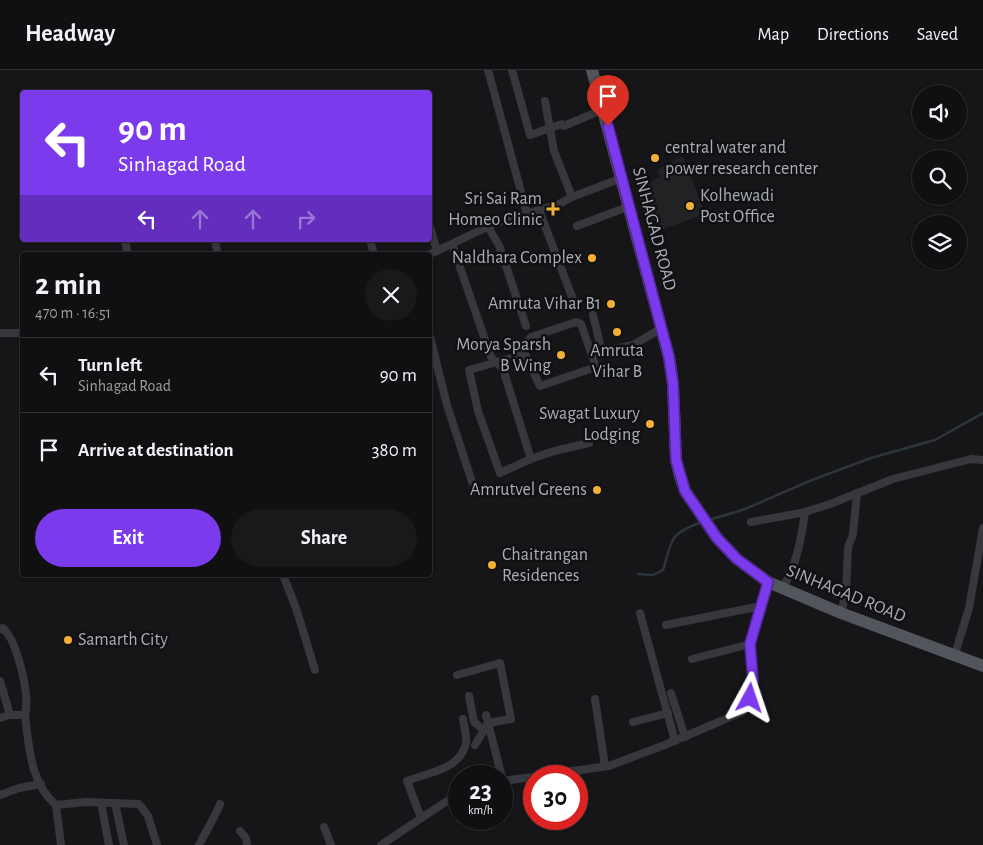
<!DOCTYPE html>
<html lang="en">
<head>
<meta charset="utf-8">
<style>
	:root { --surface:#101012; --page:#19191b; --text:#f1f3f6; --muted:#9c9d9f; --line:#303032; --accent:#7c3aed }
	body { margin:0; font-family:"Alegreya Sans",sans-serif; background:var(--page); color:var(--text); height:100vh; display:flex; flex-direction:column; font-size:19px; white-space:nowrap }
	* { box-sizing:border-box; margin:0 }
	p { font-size:16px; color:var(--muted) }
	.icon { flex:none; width:28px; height:28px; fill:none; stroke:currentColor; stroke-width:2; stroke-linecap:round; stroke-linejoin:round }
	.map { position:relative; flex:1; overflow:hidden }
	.side { position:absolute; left:20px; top:182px; width:412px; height:325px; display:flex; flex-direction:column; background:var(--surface); border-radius:5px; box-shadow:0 1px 4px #0004,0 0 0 1px var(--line) }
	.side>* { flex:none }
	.guide { position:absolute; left:20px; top:20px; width:412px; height:152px; border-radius:5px; box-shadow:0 1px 4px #0004,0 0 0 1px var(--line); background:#7c3aed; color:#fff; overflow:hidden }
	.fabs { position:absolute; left:912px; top:15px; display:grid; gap:10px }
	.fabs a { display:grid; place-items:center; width:55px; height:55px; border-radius:50%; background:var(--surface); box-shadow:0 1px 4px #0004,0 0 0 1px var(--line); font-size:25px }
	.speed { position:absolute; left:448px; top:695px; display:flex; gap:10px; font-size:25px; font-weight:700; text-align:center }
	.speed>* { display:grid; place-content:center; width:65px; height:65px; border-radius:50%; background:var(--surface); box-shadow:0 1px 4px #0004,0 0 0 1px var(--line); line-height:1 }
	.speed small { font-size:12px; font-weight:400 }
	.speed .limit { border:8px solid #d22; background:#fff; color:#111 }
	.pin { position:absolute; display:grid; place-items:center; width:42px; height:42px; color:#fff; margin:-51px -21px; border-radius:50% 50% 50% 0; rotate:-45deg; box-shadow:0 0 5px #0007 }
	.pin .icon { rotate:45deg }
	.me { position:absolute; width:55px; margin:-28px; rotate:5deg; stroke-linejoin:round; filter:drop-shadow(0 0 4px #0008) }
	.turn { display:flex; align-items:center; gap:18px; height:105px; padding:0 15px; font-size:22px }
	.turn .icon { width:65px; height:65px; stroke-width:2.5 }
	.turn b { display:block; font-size:35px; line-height:42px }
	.lanes { display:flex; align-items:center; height:48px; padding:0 15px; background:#0003; justify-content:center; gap:25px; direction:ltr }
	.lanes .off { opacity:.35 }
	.round { display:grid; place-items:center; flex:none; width:52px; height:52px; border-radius:26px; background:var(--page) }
	.overview { display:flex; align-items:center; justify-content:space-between; height:85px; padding:0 15px }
	h1 { font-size:30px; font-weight:700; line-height:38px }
	.button { display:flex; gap:10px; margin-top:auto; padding:10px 15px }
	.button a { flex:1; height:58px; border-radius:30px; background:var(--accent); color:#fff; font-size:20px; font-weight:700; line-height:58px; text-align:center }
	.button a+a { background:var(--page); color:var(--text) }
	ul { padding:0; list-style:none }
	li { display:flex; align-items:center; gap:15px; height:75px; padding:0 15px; border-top:1px solid var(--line) }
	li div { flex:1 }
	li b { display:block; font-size:19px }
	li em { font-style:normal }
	header { display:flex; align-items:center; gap:30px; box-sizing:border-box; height:70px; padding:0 25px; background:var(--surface); border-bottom:1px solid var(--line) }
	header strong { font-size:24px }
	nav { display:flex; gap:28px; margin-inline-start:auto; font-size:18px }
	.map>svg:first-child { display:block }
</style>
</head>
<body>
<header>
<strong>Headway</strong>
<nav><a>Map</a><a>Directions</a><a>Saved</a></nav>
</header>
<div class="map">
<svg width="983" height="775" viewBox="0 0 983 775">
	<rect width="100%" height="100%" fill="#161618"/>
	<!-- built -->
	<polygon fill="#222225" points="683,86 705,144 650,164 636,118 660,107 657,100"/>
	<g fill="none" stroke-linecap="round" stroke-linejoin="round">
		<!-- stream -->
		<g stroke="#2c353c" stroke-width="2.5">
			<polyline points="709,450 745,439 812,410 871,388 935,370 983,343"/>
			<path d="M638,504L653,505L663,500C673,469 668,464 702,452"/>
		</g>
		<!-- minor -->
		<g stroke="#37383d" stroke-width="8">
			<polyline points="488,0 527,144"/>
			<polyline points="512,0 530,65 562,54 564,56 604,39"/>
			<polyline points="545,31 554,81 572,127"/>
			<polyline points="539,140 574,232"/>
			<polyline points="577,156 630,136"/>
			<polyline points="430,157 437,181"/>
			<polyline points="488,157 499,175 526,256"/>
			<polyline points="125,170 128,185"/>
			<polyline points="215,170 218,185"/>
			<polyline points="370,170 374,185"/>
			<polyline points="452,174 491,287 503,299 531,389 500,403 478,341 469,300 525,284 526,273 531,267 576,252 581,254 596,297 540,316 525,284"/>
			<polyline points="428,185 498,152 559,134 572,127 622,108"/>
			<polyline points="593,245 602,282 633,275 662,258"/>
			<polyline points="0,263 22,263"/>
			<polyline points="430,267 447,335 472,412"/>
			<polyline points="531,389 554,381 589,373"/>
			<polyline points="751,452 806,442"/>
			<polyline points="283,505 296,538 315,600"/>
			<path d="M783,518C797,492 801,471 805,442L830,434L893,409L971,389L983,390"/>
			<polyline points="640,543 675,671"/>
			<polyline points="841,543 846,522 848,478 853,464 857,423"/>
			<polyline points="666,555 761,536"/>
			<path d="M0,559L3,558C6,562 10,566 12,571C20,590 30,625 25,645C29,676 30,713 56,735L61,775"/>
			<polyline points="955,584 969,538 983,458"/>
			<polyline points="692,589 750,574"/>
			<polyline points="457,605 500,593 511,649 488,653 484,660"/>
			<polyline points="0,611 10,645 25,645"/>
			<polyline points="671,623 685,667"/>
			<polyline points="469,626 474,652 484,660 475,675"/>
			<polyline points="595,629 605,696"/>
			<polyline points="486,645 503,711"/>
			<polyline points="0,648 10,645"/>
			<polyline points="633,652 668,643"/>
			<polyline points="536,706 609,696 667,674 742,642 750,628 753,611 750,574 768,512"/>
			<polyline points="501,711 534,707"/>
			<polyline points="0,725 19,718 41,714"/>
			<polyline points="101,733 109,775"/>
			<polyline points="115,733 124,775"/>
			<polyline points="56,735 86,732 139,734 148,746 157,775"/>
			<path d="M421,748L407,711C429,702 460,700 466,673C467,666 464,656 463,649"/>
			<polyline points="324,757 331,775"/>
			<polyline points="240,761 246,768 247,775"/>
			<path d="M199,775C206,761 214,749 220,734"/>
			<polyline points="381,775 450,729 459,725"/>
		</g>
		<!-- primary -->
		<polyline stroke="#53555c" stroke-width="12" points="592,0 669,287 673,314 676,390 680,406 685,421 717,468 737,489 768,512 841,543 983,596"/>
	</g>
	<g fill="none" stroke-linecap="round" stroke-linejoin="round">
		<!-- route casing -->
		<g stroke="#51269a" stroke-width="12">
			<polyline id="route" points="608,56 669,287 673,314 676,390 685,421 717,468 737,489 768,512 750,574 753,610 750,628"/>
		</g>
		<!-- route -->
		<use href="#route" stroke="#7c3aed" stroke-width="9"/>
	</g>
	<!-- markers -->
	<g fill="#f2b134" stroke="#111113" stroke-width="2">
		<circle cx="655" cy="88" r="5"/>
		<circle cx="690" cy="136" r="5"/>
		<path d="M550.5 131.5h5v5h5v5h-5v5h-5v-5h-5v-5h5z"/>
		<circle cx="592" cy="188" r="5"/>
		<circle cx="611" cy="234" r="5"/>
		<circle cx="617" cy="262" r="5"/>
		<circle cx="561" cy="285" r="5"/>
		<circle cx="650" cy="354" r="5"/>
		<circle cx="597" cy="420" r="5"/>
		<circle cx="492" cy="495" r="5"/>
		<circle cx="68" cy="570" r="5"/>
	</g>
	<g text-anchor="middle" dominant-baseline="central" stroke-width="5" stroke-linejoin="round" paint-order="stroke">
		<!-- poi labels -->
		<g font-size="18" fill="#a8adb8" stroke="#111113" text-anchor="end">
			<text x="665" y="78" text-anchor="start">central water and<tspan x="665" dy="21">power research center</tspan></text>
			<text x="700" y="126" text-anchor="start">Kolhewadi<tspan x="700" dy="21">Post Office</tspan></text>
			<text x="542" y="129">Sri Sai Ram<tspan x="542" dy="21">Homeo Clinic</tspan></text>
			<text x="582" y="188">Naldhara Complex</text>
			<text x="601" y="234">Amruta Vihar B1</text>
			<text x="551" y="275">Morya Sparsh<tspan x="551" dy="21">B Wing</tspan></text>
			<text x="617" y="281" text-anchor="middle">Amruta<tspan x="617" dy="21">Vihar B</tspan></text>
			<text x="640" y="344">Swagat Luxury<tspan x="640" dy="21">Lodging</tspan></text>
			<text x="587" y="420">Amrutvel Greens</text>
			<text x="502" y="485" text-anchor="start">Chaitrangan<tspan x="502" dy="21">Residences</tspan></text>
			<text x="78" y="570" text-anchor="start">Samarth City</text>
		</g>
		<!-- street labels -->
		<g font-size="18" fill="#a8adb8" stroke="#111113">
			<text transform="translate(654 159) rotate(75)">SINHAGAD ROAD</text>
			<text transform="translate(846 524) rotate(22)">SINHAGAD ROAD</text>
		</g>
	</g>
</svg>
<div class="fabs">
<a><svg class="icon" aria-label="sound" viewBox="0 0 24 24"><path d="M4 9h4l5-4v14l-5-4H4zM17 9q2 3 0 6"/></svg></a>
<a><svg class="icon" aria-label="search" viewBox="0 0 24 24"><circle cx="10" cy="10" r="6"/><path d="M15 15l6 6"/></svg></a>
<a><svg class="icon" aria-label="layers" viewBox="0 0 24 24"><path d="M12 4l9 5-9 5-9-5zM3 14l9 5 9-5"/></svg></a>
</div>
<div class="speed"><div>23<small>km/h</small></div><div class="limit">30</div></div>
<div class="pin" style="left:608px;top:56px;background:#d93025"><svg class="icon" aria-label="arrive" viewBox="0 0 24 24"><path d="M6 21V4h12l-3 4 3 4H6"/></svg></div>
<svg class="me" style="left:750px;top:628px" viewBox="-20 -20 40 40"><path d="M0-17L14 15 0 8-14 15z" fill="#7c3aed" stroke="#fff" stroke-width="4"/></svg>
<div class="guide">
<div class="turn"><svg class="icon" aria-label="left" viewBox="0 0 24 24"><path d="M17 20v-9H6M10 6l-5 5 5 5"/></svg><div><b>90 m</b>Sinhagad Road</div></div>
<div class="lanes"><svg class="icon" aria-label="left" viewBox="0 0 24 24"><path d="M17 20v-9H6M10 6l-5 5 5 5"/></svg><svg class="icon off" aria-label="ahead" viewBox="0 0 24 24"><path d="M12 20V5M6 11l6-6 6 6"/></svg><svg class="icon off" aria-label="ahead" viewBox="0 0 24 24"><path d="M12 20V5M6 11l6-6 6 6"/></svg><svg class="icon off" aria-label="right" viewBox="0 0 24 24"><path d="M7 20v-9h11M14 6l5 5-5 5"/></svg></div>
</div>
<section class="side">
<div class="overview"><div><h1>2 min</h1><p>470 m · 16:51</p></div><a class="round"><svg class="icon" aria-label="close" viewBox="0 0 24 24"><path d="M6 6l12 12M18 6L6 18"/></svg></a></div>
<ul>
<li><svg class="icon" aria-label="left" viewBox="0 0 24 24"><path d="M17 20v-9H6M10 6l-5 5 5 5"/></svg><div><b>Turn left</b><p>Sinhagad Road</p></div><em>90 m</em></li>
<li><svg class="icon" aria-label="arrive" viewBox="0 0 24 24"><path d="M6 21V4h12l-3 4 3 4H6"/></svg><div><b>Arrive at destination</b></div><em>380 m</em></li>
</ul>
<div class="button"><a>Exit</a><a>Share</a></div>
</section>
</div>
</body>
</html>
